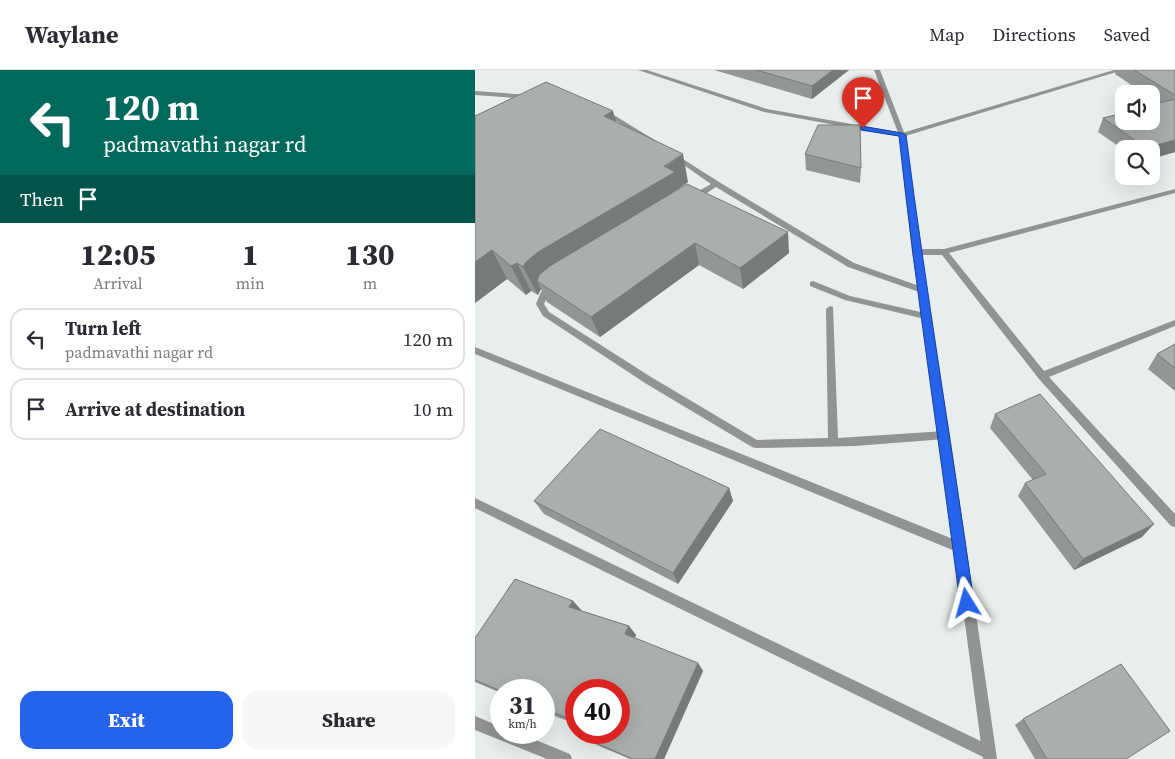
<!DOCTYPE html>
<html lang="en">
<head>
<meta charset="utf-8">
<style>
	:root { --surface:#fff; --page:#f7f7f7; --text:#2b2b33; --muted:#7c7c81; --line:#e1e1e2; --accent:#2563eb }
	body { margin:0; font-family:"Source Serif 4",serif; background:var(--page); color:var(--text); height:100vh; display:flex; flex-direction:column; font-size:19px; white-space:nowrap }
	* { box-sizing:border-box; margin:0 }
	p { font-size:16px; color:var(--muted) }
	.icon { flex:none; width:28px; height:28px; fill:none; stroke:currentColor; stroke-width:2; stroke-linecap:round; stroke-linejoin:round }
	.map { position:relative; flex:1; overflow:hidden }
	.details { display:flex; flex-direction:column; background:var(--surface); width:475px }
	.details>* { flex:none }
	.banner { background:#00695c; color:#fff; overflow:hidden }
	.tools { position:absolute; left:640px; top:15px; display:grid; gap:10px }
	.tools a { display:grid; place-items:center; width:45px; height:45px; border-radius:10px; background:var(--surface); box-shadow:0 5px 20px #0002; font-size:25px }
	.speed { position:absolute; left:15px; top:609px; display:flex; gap:10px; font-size:25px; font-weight:700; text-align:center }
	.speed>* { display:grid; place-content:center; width:65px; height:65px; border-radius:50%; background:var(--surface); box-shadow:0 5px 20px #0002; line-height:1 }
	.speed small { font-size:12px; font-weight:400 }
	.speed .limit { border:8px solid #d22; background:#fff; color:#111 }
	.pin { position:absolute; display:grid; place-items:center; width:42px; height:42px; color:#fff; margin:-51px -21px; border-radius:50% 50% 50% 0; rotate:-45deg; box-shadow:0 0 5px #0007 }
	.pin .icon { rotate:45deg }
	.me { position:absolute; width:55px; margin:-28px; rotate:352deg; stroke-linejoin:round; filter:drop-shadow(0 0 4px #0008) }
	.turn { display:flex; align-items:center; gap:18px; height:105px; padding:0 20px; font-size:22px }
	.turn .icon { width:65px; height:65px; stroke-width:2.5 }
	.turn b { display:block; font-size:35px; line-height:42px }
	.then { display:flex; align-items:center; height:48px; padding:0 20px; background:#0003; gap:10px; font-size:19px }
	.eta { display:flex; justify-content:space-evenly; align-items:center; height:85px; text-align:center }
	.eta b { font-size:30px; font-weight:800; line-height:35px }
	.cta { display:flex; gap:10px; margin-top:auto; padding:10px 20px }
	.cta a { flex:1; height:58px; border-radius:15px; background:var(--accent); color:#fff; font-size:20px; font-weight:800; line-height:58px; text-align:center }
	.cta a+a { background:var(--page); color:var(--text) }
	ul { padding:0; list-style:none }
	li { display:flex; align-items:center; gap:15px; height:62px; margin:0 10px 8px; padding:0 10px; border:2px solid var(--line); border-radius:15px }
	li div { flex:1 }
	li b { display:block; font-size:19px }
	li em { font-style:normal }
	header { display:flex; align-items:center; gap:30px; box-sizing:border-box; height:70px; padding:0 25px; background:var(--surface); border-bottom:1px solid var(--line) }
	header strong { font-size:24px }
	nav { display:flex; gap:28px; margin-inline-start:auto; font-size:18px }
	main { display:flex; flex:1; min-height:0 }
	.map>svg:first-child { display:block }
</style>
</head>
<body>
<header>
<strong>Waylane</strong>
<nav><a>Map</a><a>Directions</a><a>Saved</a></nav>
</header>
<main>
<section class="details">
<div class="banner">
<div class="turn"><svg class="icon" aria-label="left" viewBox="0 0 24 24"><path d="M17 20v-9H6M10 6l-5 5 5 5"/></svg><div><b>120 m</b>padmavathi nagar rd</div></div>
<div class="then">Then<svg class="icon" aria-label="arrive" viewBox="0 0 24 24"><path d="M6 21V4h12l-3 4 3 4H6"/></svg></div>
</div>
<div class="eta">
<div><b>12:05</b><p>Arrival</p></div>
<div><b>1</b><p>min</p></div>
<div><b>130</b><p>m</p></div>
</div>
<ul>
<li><svg class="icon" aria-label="left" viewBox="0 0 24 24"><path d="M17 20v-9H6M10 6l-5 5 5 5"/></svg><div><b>Turn left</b><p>padmavathi nagar rd</p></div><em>120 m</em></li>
<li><svg class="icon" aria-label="arrive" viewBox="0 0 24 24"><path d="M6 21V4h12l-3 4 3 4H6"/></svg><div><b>Arrive at destination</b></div><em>10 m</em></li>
</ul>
<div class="cta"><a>Exit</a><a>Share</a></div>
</section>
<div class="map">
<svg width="700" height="689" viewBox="0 0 700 689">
	<rect width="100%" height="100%" fill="#e8eded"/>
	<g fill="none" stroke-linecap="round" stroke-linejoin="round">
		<!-- minor -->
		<g fill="#919394" fill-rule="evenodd">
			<polygon points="163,0 172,0 292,39 427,63 639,0 648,0 427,67 289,42"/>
			<polygon points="0,21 54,25 57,27 54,29 0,25"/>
			<polygon points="129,39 178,69 179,70 174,71 127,42 126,41"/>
			<polygon points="196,84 200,84 244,112 379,193 450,218 451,220 447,223 444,222 373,197 241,117 221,130 215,130 215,126 236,114 196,86"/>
			<polygon points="700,119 700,123 474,183 569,301 700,250 700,256 574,307 700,444 700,457 696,456 564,309 467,185 441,185 437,182 441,179 469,179"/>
			<polygon points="338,211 375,226 450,243 454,246 450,249 370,230 335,216 335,212"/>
			<polygon points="77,214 81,217 73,225 69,234 74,242 176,307 282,370 353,368 351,239 355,236 358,237 363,368 470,361 474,362 475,365 474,368 470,369 380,376 281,378 277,377 170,313 68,246 61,234 66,222"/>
			<polygon points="0,277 488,473 490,477 488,481 484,482 480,481 0,284"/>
			<polygon points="0,428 518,677 520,682 518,687 513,689 508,687 0,438"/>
			<polygon points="0,646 26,657 26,662 41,662 95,684 97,689 72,689 0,660"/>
		</g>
		<!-- tertiary -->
		<polygon fill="#919394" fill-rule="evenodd" points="399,0 405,0 430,65 445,182 475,365 522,689 508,689 465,365 437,182 424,65"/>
	</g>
	<!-- wall -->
	<g fill="#929696">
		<polygon points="239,0 374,0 337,29"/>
		<polygon points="641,0 700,0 700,82 676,89 676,79 649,79 649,80 623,62 628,48 685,33 676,28 676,24 670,24 640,4"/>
		<polygon points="0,46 141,52 213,112 205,118 314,183 268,219 224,195 125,267 72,232 66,219 63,225 56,221 51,225 32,209 0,233"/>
		<polygon points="330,84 386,98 385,113 331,100"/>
		<polygon points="700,274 700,321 673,299 682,284"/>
		<polygon points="520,344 667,467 599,500 543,426 550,413 558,410 515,358"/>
		<polygon points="254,418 258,431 203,514 69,444 59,431"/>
		<polygon points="98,531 107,541 154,556 161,565 160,568 223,593 228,601 189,689 155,689 115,672 104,666 144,662 101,620 101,654 69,642 69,620 26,620 26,623 0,612 0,568"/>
		<polygon points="548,649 651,689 560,689 540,655"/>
	</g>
	<!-- shaded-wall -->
	<g fill="#777a7a">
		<polygon points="358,0 374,0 337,29 337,16"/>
		<polygon points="138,41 146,69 129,46"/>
		<polygon points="700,70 700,82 676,89 676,79 671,79 671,78"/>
		<polygon points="208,84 213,112 62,211 66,219 63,225 48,197 51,192 63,182"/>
		<polygon points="313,162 314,183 268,219 265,198"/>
		<polygon points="220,173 224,195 125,267 116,247"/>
		<polygon points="17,180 32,209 0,233 0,192"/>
		<polygon points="42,193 56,221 51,225 36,196"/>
		<polygon points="254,418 258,431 203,514 198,503"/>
		<polygon points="679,454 667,467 599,500 608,489"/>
		<polygon points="98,531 107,541 94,537"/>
		<polygon points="154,556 161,565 157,573 150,564"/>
		<polygon points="223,593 228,601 189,689 180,689"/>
	</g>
	<!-- building -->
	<g fill="#aaafae" stroke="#777a7a">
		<polygon points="281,0 358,0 337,16"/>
		<polygon points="659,0 700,0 700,25"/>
		<polygon points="71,12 138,41 129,46 208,84 189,96 200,102 63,182 51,192 48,197 42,193 36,196 17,180 0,192 0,46"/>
		<polygon points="700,29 700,70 671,78 628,48 649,43 649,51 676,51 676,35"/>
		<polygon points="343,55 385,55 386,98 330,84"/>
		<polygon points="212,114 313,162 265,198 220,173 116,247 62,211 64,205 75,196"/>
		<polygon points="700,274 700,298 682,284"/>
		<polygon points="565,324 679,454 608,489 550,413 571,404 520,344"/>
		<polygon points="125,359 254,418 198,503 59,431"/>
		<polygon points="40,509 98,531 94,537 154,556 150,564 223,593 180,689 158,689 104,666 106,662 144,662 144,620 101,620 101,651 69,639 69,620 26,621 0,610 0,568"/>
		<polygon points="646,594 695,661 651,689 572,689 548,649"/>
	</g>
	<!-- route -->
	<path fill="#2563eb" stroke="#184099" d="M386,56L427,63L431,65C451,221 477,377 499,533L497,538L492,540L487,538L485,533C465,377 441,222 424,66L386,60Z"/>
</svg>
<div class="tools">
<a><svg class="icon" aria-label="sound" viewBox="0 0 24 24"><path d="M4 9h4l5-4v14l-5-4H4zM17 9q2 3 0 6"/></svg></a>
<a><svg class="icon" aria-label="search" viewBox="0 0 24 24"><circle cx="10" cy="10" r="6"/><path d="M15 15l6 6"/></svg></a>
</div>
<div class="speed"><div>31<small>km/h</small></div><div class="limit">40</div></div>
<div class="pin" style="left:388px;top:58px;background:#d93025"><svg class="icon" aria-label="arrive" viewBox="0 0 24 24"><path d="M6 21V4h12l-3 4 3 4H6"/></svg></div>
<svg class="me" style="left:492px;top:533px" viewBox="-20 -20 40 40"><path d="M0-17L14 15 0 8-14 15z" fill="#2563eb" stroke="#fff" stroke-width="4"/></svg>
</div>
</main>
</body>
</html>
